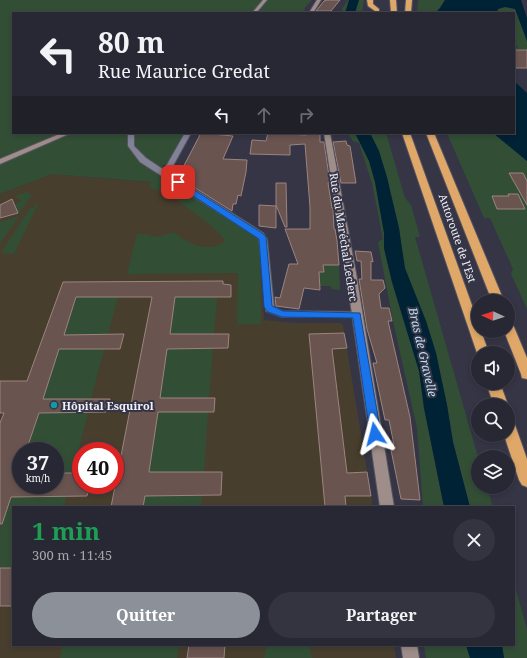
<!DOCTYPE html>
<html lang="fr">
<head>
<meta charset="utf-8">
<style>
	:root { --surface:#282834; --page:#343440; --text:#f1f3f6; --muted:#a5a6ac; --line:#44444f; --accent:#8c9099 }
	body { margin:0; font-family:"Noto Serif",serif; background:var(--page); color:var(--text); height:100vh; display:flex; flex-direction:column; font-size:15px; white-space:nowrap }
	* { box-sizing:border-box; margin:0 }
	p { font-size:13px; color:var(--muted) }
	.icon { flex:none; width:22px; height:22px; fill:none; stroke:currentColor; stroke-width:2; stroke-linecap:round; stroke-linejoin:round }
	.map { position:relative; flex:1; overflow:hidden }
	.sheet { position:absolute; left:12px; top:506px; width:503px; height:140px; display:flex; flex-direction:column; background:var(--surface); border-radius:0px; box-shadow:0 2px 6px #0003,0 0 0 1px var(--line) }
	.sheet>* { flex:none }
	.hud { position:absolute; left:12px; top:12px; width:503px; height:122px; border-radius:0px; box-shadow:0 2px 6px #0003,0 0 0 1px var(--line); background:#282834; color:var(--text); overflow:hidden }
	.needle { width:26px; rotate:273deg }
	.buttons { position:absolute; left:471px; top:294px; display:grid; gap:8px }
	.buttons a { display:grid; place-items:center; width:44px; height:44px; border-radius:50%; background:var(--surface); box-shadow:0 2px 6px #0003,0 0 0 1px var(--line); font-size:20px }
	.speed { position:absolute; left:12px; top:442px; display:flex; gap:8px; font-size:20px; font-weight:700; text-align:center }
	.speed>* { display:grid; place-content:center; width:52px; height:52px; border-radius:50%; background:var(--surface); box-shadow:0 2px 6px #0003,0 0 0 1px var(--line); line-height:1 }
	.speed small { font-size:10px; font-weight:400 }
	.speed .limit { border:6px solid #d22; background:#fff; color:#111 }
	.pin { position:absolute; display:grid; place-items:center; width:34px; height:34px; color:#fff; margin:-17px; border-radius:8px; box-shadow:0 2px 6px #0006 }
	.me { position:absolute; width:44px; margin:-22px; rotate:351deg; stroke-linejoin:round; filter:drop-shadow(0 0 3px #0008) }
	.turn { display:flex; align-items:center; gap:14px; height:84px; padding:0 20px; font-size:18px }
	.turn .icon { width:52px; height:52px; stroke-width:2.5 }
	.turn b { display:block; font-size:28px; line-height:34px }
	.lanes { display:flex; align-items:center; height:38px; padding:0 20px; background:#0003; justify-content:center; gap:20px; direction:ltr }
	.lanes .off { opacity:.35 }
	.round { display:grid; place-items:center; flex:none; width:42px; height:42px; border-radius:21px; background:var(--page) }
	.summary { display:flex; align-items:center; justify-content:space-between; height:68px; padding:0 20px }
	h1 { font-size:24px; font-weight:700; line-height:30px; color:#1e9e55 }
	.primary-button { display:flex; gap:8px; margin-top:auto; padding:8px 20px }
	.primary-button a { flex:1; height:46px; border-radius:24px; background:var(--accent); color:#fff; font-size:16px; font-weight:700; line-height:46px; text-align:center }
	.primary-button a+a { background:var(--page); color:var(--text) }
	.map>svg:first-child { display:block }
</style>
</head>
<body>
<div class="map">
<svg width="527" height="658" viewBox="0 0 527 658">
	<rect width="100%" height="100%" fill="#353546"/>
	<!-- medical -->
	<path fill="#473e2d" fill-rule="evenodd" d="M52,174L172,184L260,241L264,320L296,323H340L343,325L373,507H13V645H394L396,658H0V194ZM21,451H55V485H21ZM81,451H115V485H81Z"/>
	<!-- green -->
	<g fill="#324f36">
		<path d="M0,0H312L305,7L304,13H13V133H184L166,165H162L164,168L162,173L260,235L261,324H237L238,273L127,274L137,234C143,233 146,235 151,236C158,238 167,234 174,232C187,244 210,254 225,241C220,229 175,198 161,191C158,190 153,189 150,188L151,182L52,174L0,194Z"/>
		<polygon points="348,0 364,0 362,13 342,13 342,9"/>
		<polygon points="418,0 445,0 440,8 435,13 417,13"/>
		<polygon points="505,7 515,9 517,12 527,41 527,50 515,49 518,47 514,44 514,13 497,13 498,9"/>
		<polygon points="335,133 355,133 369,161 375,182 384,233 384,249 392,282 419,371 424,408 444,507 423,507 417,428 393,321 378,242 383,239 372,183 359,143 353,141 348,134"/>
		<polygon points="370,133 386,133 405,198 411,205 420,237 415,237 478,457 478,487 487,487 493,507 470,507 453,442 447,405 436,353 426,321 404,268 399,228 379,151"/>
		<polygon points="447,133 493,133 527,161 527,309 511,274 513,269 490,218 484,218"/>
		<polygon points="26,192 32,195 19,213 15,204 22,201 15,196"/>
		<polygon points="35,204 38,204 14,254 1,253 30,208 33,208"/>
		<polygon points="19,216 0,244 0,222"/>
		<polygon points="325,265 339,265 340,290 331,289 331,286 320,286 319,272 324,272 323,267"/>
		<polygon points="77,297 118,297 108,334 64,335"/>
		<polygon points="175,297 217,297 214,334 170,334"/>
		<polygon points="59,349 104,349 91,399 43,399"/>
		<polygon points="167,349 213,349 209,398 160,398"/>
		<polygon points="88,412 73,473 55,473 55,451 26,451 39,413"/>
		<polygon points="158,412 208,412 204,472 149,472"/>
		<polygon points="66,496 64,507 13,507 13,568 0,568 0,530 11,497"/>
		<polygon points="145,496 202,496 201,507 143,507"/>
		<polygon points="514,583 527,629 527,658 504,658 502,645 514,645"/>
		<polygon points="63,645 179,645 177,658 60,658"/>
		<polygon points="267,645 309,645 312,658 264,658"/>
		<polygon points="424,645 466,645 470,658 426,658"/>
	</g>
	<!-- water -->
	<g fill="#002235">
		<polygon points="445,0 521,0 527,18 527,41 515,9 505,7 498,9 497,13 435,13 440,8"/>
		<polygon points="514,81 527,93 527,161 493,133 514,133"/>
		<polygon points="355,133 370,133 379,151 387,177 399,228 405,268 426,321 436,353 447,405 453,442 470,507 444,507 424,408 419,371 392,282 384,248 384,233 375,182 369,161"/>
		<polygon points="466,645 502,645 504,658 470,658"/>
	</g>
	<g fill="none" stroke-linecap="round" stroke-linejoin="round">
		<!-- river -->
		<polygon fill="#002235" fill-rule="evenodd" points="349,0 359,0 355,13 345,13"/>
	</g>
	<!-- building -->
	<g fill="#6a5450" stroke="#9c847f">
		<polygon points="327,0 340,0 331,11 316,11 324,1"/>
		<rect x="514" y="50" width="13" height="18"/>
		<polygon points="201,133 233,136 223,159 247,160 246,172 241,196 238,195 236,204 233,204 232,211 178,177"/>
		<polygon points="268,133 306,135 306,133 315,133 320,134 320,142 324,142 330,183 328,183 332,208 333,208 334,229 335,229 337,241 339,265 323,265 324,272 319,272 320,290 304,288 299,309 276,306 275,297 280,298 289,264 298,264 285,229 310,229 310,207 305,144 290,145 290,155 250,154 252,140 266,141"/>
		<polygon points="346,141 347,145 350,146 356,183 341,183 333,142"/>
		<polygon points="509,173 523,173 527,181 527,205"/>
		<polygon points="276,183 286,183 287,227 285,227 276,205"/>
		<polygon points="508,194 518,194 525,209 497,209 492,196 509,196"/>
		<polygon points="12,199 18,213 0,218 0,205"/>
		<polygon points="259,205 276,206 276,228 259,226"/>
		<polygon points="355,251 371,252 373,262 371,261 371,280 383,280 385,288 379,294 381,308 389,308 392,321 388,321 410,417 420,500 401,499 390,445 394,445 389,420 385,420 373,363 377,363 367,329 359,279 362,279 361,261 357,261"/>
		<polygon points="223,281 223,284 231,285 231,297 175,297 170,334 229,334 228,348 167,349 160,398 215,398 214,412 158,412 149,472 222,472 221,495 145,496 143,507 111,507 152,297 76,297 64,335 124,334 120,349 59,349 43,399 110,399 106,412 39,413 26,451 21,451 21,485 55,485 55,473 73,473 78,453 81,453 81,485 90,485 87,496 11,497 2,524 0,524 0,423 4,413 0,413 0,381 27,381 63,282"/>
		<polygon points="344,333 347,348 332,349 347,473 367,472 371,496 345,496 346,507 325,507 309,334"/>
		<rect x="0" y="568" width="13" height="38"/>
		<polygon points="189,645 225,645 224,658 187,658"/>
	</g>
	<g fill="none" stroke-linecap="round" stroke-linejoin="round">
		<!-- street casing -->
		<g stroke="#545462" stroke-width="2">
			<polygon id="street" points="128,133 134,133 134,146 146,158 164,170 185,133 191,133 169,173 263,233 267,239 274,307 282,311 356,312 359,313 361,315 359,317 282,317 266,311 259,239 257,237 140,162 128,146"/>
		</g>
		<!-- secondary casing -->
		<g stroke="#545462" stroke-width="2">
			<g id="secondary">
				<polygon points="263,0 267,0 256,13 252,13"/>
				<polygon points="317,0 321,0 313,13 309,13"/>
				<polygon points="62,133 71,133 0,164 0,159"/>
				<polygon points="324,133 330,133 356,273 394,507 380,507 346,273"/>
				<polygon points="401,645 417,645 419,658 403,658"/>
			</g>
		</g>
		<!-- highway casing -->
		<g stroke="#545462" stroke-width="2">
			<g id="highway">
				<polygon points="367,0 373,0 373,4 379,9 379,11 375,11 368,6"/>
				<polygon points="390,0 396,0 397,13 391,13"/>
				<polygon points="406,0 412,0 411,13 405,13"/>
				<polygon points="402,133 410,133 478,322 478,331 481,331 489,353 478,353 478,355 477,353"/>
				<polygon points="426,133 434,133 504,301 492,301"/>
				<polygon points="508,323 512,324 514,327 527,358 527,379 522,378 521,374 504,331 508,331"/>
				<polygon points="486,383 500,383 508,405 494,405"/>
				<polygon points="508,419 513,421 515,425 527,459 527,487 522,485 519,480 504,435 508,435"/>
			</g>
		</g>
		<!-- street -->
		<use href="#street" fill="#828296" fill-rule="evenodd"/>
		<!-- secondary -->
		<use href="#secondary" fill="#9e8d88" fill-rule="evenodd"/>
		<!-- highway -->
		<use href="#highway" fill="#dfa869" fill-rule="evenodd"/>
	</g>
	<!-- route -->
	<polygon fill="#1a73e8" stroke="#114b97" points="175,181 180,181 262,233 266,237 272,306 283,311 360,313 381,434 379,437 375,439 371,437 370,434 353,318 282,317 268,312 264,307 259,239 175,184"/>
	<!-- markers -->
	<circle fill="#0f9aa8" stroke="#353546" stroke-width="1.5" cx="54" cy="405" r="4"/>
	<g text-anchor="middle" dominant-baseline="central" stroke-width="4" stroke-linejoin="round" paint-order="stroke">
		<!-- street labels -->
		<g font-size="11" fill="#f2f2fd" stroke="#353546">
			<text transform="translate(344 237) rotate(81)">Rue du Maréchal Leclerc</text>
			<text transform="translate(458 238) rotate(71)">Autoroute de l’Est</text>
		</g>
		<!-- poi labels -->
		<g font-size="11" font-weight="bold" fill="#f2f2fd" stroke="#353546" text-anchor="start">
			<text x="62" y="405">Hôpital Esquirol</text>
		</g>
		<!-- water labels -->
		<g font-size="12" font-style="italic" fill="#badff6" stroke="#353546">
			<text transform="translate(423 352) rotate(77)">Bras de Gravelle</text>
		</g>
	</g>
</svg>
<div class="buttons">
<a><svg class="needle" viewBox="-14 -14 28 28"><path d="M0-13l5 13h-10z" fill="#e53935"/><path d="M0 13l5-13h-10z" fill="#a5a6ac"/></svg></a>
<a><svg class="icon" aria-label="sound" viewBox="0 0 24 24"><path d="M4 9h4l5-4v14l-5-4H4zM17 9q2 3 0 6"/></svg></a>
<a><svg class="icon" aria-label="search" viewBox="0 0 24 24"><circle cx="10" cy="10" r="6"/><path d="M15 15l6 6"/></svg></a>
<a><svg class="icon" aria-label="layers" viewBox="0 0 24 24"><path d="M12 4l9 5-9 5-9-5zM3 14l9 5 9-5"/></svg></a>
</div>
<div class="speed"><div>37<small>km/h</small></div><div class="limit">40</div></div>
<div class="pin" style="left:178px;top:182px;background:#d93025"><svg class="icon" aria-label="arrive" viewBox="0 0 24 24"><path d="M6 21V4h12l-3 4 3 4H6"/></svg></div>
<svg class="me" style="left:375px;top:434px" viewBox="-20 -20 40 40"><path d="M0-17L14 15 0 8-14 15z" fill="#1a73e8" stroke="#fff" stroke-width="4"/></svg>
<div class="hud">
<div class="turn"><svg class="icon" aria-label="left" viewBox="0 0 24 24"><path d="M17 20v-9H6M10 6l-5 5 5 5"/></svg><div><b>80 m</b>Rue Maurice Gredat</div></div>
<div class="lanes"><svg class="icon" aria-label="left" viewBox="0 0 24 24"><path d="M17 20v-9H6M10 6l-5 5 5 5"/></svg><svg class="icon off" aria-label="ahead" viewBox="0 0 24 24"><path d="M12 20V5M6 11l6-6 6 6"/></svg><svg class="icon off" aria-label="right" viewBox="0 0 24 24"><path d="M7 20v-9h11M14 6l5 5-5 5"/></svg></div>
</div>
<section class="sheet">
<div class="summary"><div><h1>1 min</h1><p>300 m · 11:45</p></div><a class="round"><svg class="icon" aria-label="close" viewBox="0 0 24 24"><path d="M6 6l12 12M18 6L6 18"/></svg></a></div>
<div class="primary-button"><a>Quitter</a><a>Partager</a></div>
</section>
</div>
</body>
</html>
